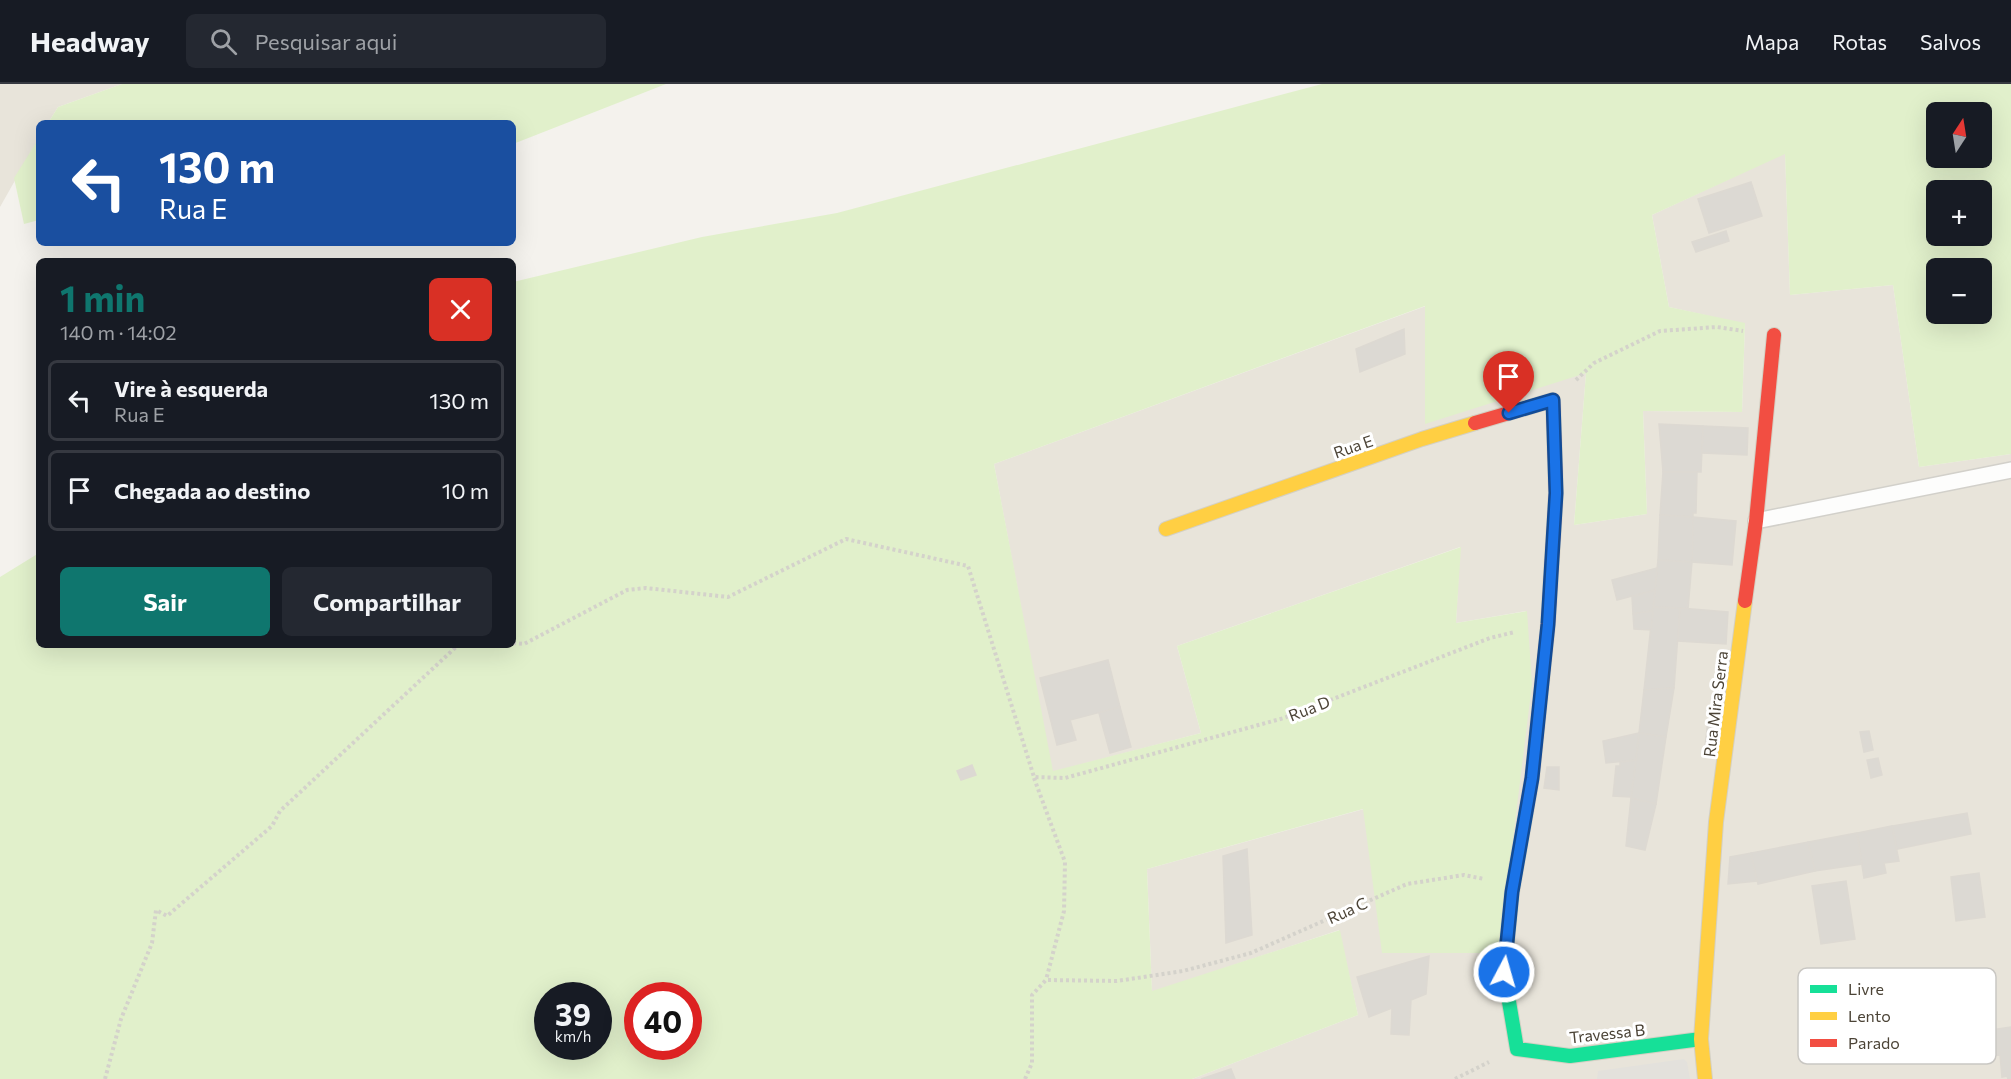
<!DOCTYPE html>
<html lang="pt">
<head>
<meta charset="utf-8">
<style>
	:root { --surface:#171b24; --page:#242831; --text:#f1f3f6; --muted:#9ea1a6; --line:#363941; --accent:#0f766e }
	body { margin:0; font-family:Commissioner,sans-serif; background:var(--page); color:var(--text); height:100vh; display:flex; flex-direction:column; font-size:22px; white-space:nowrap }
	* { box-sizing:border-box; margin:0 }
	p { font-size:20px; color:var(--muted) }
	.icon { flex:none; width:33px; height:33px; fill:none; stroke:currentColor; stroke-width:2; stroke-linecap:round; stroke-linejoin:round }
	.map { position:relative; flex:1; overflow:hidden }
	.sheet { position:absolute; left:36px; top:174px; width:480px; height:390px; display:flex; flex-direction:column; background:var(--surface); border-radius:9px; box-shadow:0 6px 24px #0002 }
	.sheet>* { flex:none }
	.top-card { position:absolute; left:36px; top:36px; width:480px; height:126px; border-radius:9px; box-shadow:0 6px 24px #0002; background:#1a4fa0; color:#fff; overflow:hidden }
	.needle { width:39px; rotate:12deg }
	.buttons { position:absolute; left:1926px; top:18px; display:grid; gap:12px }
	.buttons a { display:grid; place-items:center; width:66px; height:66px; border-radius:9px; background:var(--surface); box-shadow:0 6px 24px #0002; font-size:30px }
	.speed { position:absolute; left:534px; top:898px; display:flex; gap:12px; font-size:30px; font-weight:700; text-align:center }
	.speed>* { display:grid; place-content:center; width:78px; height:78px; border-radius:50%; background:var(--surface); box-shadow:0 6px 24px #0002; line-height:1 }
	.speed small { font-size:15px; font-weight:400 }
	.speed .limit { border:9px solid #d22; background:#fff; color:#111 }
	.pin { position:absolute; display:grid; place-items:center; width:51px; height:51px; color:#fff; margin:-62px -26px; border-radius:50% 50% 50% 0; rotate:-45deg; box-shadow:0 0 6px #0007 }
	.pin .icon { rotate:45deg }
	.me { position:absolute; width:66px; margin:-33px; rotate:6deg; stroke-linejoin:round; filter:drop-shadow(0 0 4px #0008) }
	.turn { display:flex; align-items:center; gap:21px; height:126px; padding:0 24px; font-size:27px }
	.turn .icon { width:78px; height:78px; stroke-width:2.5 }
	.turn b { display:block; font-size:42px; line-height:51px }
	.round { display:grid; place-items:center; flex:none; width:63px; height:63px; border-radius:9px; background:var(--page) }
	.summary { display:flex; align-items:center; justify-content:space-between; height:102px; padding:0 24px }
	h1 { font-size:36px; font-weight:700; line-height:45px; color:var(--accent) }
	.primary-button { display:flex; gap:12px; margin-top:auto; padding:12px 24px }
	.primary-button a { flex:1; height:69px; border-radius:9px; background:var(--accent); color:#fff; font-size:24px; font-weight:700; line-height:69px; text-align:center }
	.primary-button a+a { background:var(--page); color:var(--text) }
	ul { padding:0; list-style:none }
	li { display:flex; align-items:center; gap:18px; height:81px; margin:0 12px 9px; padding:0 12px; border:3px solid var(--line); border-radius:9px }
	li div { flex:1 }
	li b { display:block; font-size:22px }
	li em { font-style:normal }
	header { display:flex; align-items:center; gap:36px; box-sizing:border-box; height:84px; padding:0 30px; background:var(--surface); border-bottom:2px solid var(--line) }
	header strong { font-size:28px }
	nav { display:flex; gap:33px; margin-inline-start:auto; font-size:21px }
	.search { width:420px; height:54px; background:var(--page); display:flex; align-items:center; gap:15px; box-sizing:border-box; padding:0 21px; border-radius:9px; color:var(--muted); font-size:22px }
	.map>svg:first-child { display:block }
</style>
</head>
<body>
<header>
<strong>Headway</strong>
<div class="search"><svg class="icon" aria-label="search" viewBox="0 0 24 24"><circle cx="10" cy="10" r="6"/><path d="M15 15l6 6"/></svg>Pesquisar aqui</div>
<nav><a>Mapa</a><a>Rotas</a><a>Salvos</a></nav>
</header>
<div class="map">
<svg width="2011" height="995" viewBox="0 0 2011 995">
	<rect width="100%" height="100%" fill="#f4f2ed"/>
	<!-- residential -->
	<g fill="#e8e4da">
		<polygon points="0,0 122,0 58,23 48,39 39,39 39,54 0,123"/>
		<polygon points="1785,69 1790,211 1893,201 1919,383 2011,370 2011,995 1192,995 1358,931 1339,846 1152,908 1147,785 1364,725 1383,869 1526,527 1456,539 1460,463 1177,562 1201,649 1052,688 994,380 1426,222 1586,289 1574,441 1647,430 1643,327 1742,328 1745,240 1669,223 1652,131"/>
	</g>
	<!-- green -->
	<g fill="#e1f0cb" fill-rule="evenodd">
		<polygon points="122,0 666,0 513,60 513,39 48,39 58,23"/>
		<path d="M1322,0H2011V370L1919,383L1893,201L1790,211L1785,70L1652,131L1669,223L1745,239L1742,328L1643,327L1647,430L1574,441L1586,289L1425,340V222L994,380L1053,687L1201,649L1177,562L1461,463L1456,539L1527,527L1532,600L1499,869H1382L1363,725L1147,785L1152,907L1340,846L1358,931L1192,995H0V493L39,469V561H513V198L702,153L837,129ZM1936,28H1982V74H1936ZM1936,106H1982V152H1936ZM1936,184H1982V230H1936ZM548,912H598V963H548ZM638,912H688V963H638Z"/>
		<polygon points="39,54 39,136 24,140 14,94"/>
	</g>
	<!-- parking -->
	<polygon fill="#e3e1dc" points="1684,975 1687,978 1690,995 1597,995 1598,987"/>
	<!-- building -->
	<g fill="#dcd9d3" stroke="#ddd9d2" stroke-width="1.5">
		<polygon points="1751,98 1762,132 1709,149 1698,115"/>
		<polygon points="1726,147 1729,157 1696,168 1692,158"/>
		<polygon points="1404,245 1405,270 1360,288 1356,265"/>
		<polygon points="1659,340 1703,342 1701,388 1663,388"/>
		<polygon points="1703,342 1748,344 1747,371 1702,369"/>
		<polygon points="1663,388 1697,388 1696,429 1693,429 1693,433 1660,431"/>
		<polygon points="1660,431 1693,433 1692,478 1658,476"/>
		<polygon points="1693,433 1736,437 1732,481 1692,478"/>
		<polygon points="1658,476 1692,478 1688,525 1653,523"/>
		<polygon points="1657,484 1655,506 1617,516 1612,496"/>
		<polygon points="1655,506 1653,527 1633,530 1632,513"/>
		<polygon points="1653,523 1680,524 1674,604 1644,606"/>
		<polygon points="1680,524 1728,528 1726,560 1678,557"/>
		<polygon points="1653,527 1651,546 1634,545 1633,530"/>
		<polygon points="1108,576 1120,623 1070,636 1076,656 1057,661 1040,594"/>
		<polygon points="1674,604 1666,653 1639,649 1644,606"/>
		<polygon points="1120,623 1131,663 1110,669 1099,629"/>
		<polygon points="1708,636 1717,637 1714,663 1705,663"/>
		<polygon points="1869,647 1873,666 1864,668 1860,648"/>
		<polygon points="1639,649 1666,653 1656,720 1631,714"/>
		<polygon points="1639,649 1636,676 1606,679 1603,657"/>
		<polygon points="1878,674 1882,691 1871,694 1867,676"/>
		<polygon points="1636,676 1631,713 1613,712 1616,682 1620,682 1620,678"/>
		<polygon points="972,681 976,691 961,696 957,687"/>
		<polygon points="1547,683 1559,683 1559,706 1544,704"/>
		<polygon points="1631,714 1656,720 1645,766 1626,762"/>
		<polygon points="1967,729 1971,750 1897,765 1892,742"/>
		<polygon points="1892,742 1899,777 1884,779 1886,789 1864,794 1857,749"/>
		<polygon points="1857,749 1862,780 1815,787 1808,758"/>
		<polygon points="1808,758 1815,787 1758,800 1751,769"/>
		<polygon points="1247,765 1252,851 1226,859 1223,772"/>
		<polygon points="1751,769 1757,797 1728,800 1730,773"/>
		<polygon points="1979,789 1985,833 1956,837 1951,793"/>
		<polygon points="1846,797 1855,855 1821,860 1812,802"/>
		<polygon points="1429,872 1426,910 1411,916 1409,951 1391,950 1392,924 1369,933 1357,893"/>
		<polygon points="2011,943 2011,995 2008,995 2007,992 2002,993 2000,971 1979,973 1979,969 1960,971 1958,951"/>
		<polygon points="1231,985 1235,995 1201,995"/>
	</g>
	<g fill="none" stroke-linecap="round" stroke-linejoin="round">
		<!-- lane casing -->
		<g stroke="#d2d0ca" stroke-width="18">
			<polyline id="lane" points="1756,437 2011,386"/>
		</g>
		<!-- fast casing -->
		<g stroke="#d4d0c3" stroke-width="16">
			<polyline id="fast" points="1526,728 1512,808 1504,888 1517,965 1570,972 1701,955"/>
		</g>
		<!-- slow casing -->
		<g stroke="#d4d0c3" stroke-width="16">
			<g id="slow">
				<polyline points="1166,445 1422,355 1475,339"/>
				<polyline points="1705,995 1701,955 1716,738 1745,517"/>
			</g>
		</g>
		<!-- jam casing -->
		<g stroke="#d4d0c3" stroke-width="16">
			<g id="jam">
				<polyline points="1475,339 1553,316 1556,409 1548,540 1532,694 1526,728"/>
				<polyline points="1745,517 1756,437 1774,251"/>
			</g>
		</g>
		<!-- path -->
		<g stroke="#d4d2cb" stroke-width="4" stroke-dasharray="3 3" stroke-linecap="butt">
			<polyline points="1576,296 1594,279 1660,247 1717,243 1743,247"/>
			<polyline points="513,559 524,560 627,506 646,504 728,513 846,455 968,482 1034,693 1065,694 1284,634 1490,554 1515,548"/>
			<polyline points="1034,694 1065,778 1064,827 1046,896"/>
			<polyline points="105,995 121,935 152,859 156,826 167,832 272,742 280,727 456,563 461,561"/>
			<polyline points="1025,995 1032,979 1032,911 1046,896 1117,897 1183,887 1251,869 1407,800 1464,791 1484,795"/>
			<polyline points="1455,995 1489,978"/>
		</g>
		<!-- lane -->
		<use href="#lane" stroke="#fdfdfc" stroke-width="15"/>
		<!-- fast -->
		<use href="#fast" stroke="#16e098" stroke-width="14"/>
		<!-- slow -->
		<use href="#slow" stroke="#ffcf43" stroke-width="14"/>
		<!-- jam -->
		<use href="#jam" stroke="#f24e42" stroke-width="14"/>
	</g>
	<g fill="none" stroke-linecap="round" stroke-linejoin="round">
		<!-- route casing -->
		<g stroke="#114b97" stroke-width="15">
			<polyline id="route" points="1504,888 1512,808 1532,694 1548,540 1556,409 1553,316 1509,329"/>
		</g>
		<!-- route -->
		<use href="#route" stroke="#1a73e8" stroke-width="10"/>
	</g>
	<g text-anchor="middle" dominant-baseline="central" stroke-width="6" stroke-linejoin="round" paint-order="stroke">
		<!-- street labels -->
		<g font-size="16" fill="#4c4437" stroke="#fff">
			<text transform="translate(1353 362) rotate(-19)">Rua E</text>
			<text transform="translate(1715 620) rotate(-83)">Rua Mira Serra</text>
			<text transform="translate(1309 624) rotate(-21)">Rua D</text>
			<text transform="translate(1347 826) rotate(-24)">Rua C</text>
			<text transform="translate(1607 949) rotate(-6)">Travessa B</text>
		</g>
	</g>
	<!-- legend -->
	<rect x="1798" y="884" width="198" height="96" rx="9" fill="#fff" stroke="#c9c7c3" stroke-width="1.5"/>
	<rect x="1810" y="901" width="27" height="8" fill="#16e098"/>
	<rect x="1810" y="928" width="27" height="8" fill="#ffcf43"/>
	<rect x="1810" y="955" width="27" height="8" fill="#f24e42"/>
	<g font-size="16" fill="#4c4437">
		<text x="1848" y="911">Livre</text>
		<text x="1848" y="938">Lento</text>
		<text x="1848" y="965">Parado</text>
	</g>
</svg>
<div class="buttons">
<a><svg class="needle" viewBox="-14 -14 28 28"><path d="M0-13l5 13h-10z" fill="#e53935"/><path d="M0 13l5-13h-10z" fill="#9ea1a6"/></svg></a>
<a>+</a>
<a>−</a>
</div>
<div class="speed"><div>39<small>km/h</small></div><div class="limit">40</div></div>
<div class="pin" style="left:1509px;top:329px;background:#d93025"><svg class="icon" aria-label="arrive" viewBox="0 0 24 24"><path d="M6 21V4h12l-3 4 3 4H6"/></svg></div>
<svg class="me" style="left:1504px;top:888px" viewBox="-20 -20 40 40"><circle r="17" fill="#1a73e8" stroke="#fff" stroke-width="3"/><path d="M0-11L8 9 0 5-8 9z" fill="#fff"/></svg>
<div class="top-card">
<div class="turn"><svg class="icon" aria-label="left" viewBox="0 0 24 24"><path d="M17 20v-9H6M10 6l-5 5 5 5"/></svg><div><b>130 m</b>Rua E</div></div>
</div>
<section class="sheet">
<div class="summary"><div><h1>1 min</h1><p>140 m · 14:02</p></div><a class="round" style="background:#d93025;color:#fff"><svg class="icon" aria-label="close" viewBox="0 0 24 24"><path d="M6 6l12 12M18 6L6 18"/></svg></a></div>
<ul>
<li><svg class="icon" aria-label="left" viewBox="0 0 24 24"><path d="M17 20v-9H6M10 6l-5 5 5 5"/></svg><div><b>Vire à esquerda</b><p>Rua E</p></div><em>130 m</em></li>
<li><svg class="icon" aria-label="arrive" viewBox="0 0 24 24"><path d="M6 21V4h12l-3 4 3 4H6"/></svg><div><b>Chegada ao destino</b></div><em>10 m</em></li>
</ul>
<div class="primary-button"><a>Sair</a><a>Compartilhar</a></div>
</section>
</div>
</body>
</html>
